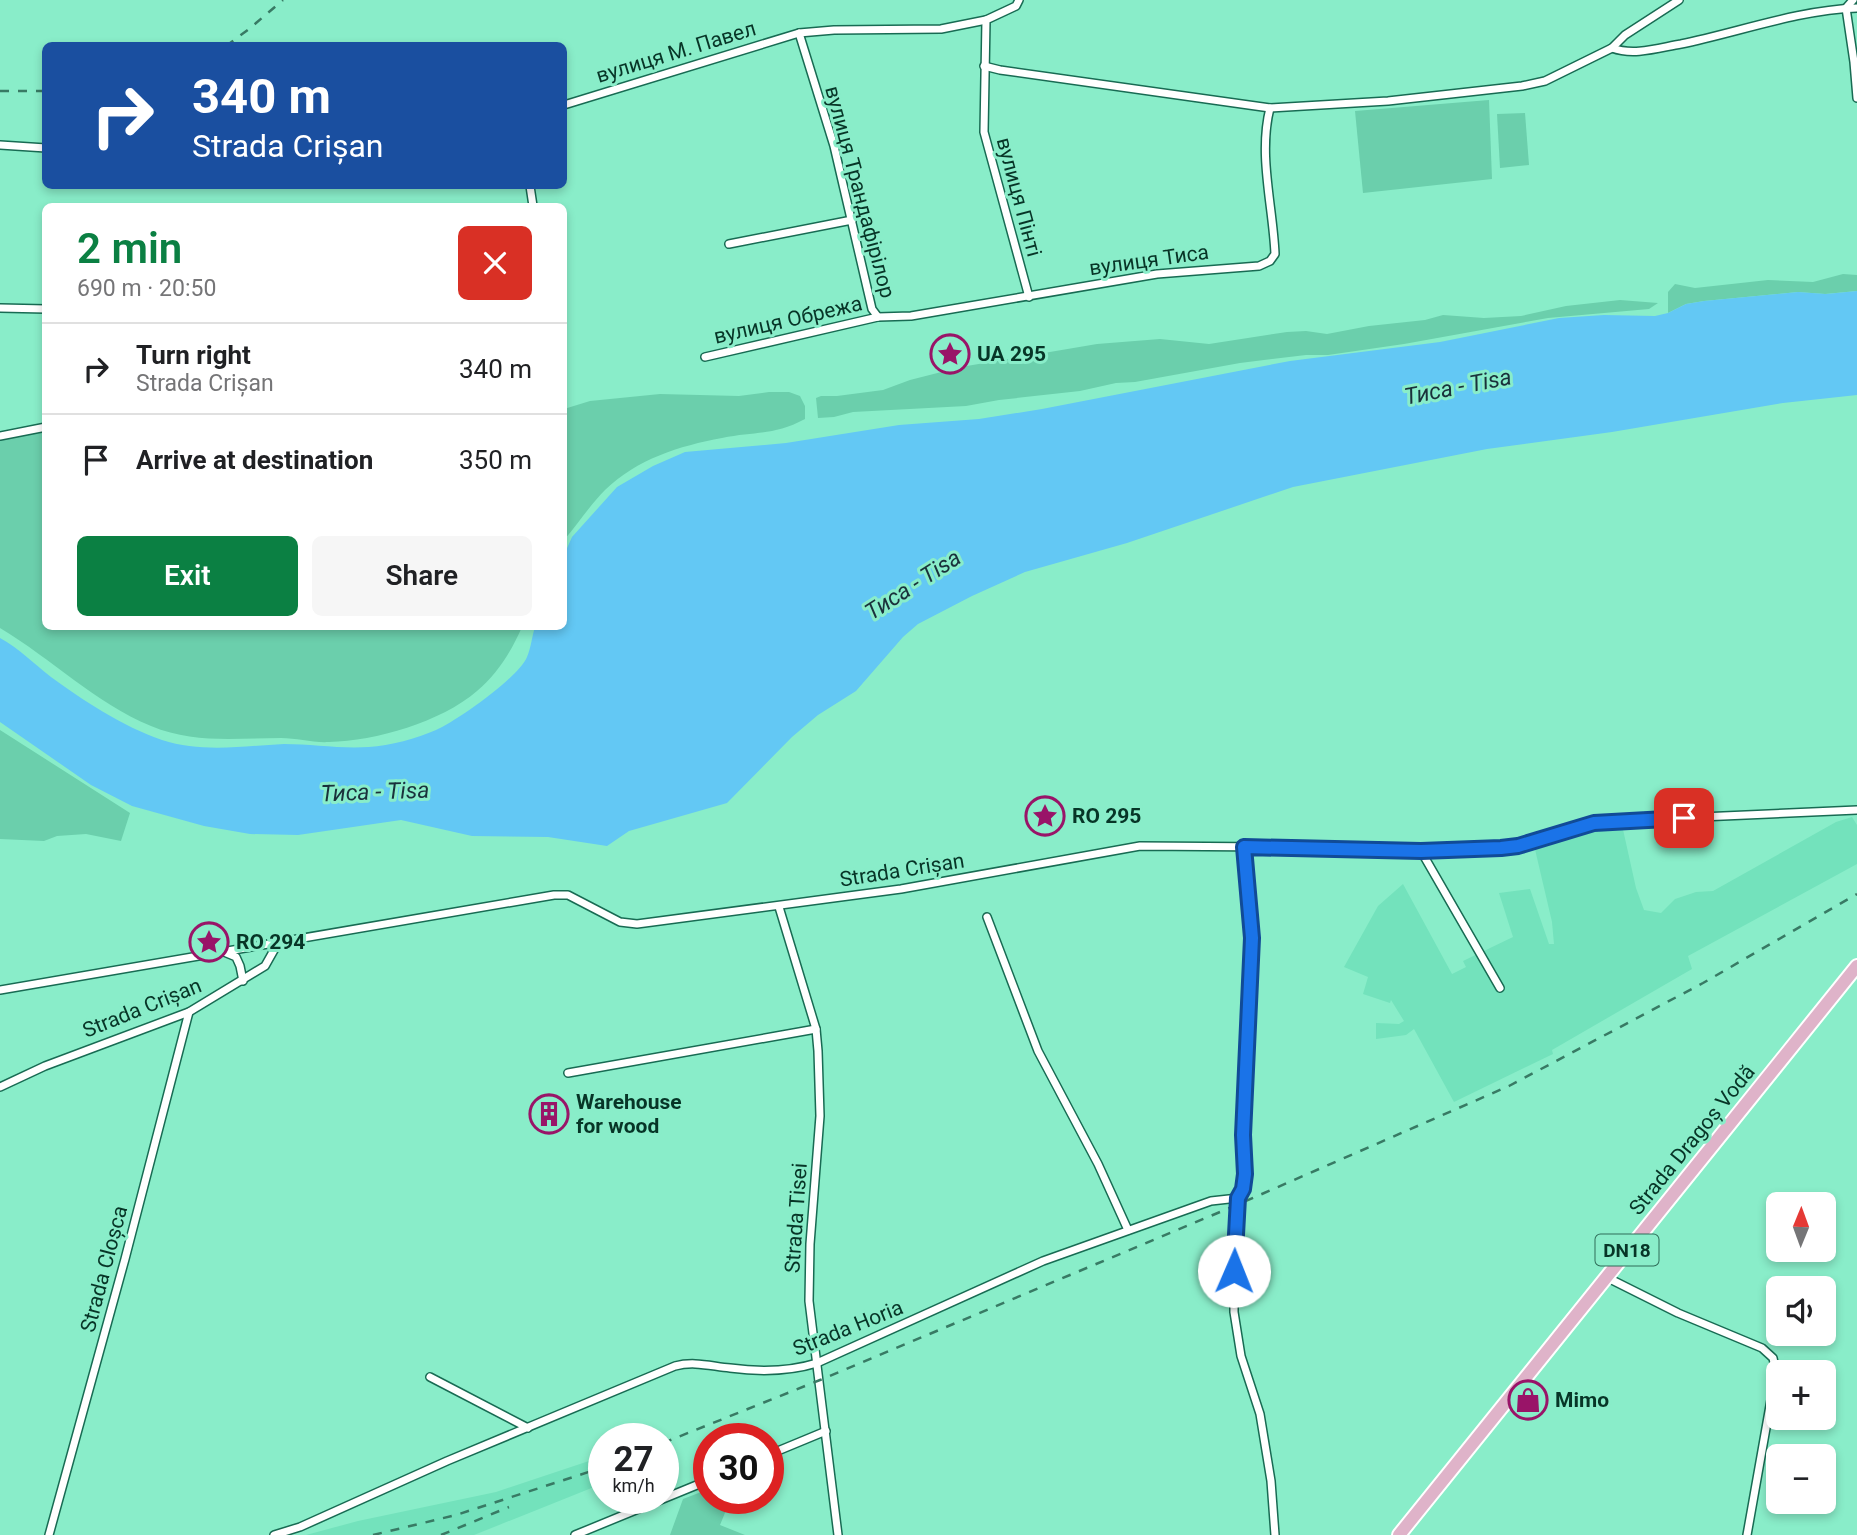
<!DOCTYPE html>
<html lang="en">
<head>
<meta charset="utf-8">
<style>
	:root { --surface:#fff; --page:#f6f6f6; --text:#202124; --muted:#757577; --line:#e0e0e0; --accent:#0b8043 }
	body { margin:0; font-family:Roboto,sans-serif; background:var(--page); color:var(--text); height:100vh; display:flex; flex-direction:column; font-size:26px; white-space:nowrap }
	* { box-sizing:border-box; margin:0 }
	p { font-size:23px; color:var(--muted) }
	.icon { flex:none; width:38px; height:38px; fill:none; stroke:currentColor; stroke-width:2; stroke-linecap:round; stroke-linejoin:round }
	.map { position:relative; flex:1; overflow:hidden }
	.details { position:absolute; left:42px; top:203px; width:525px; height:427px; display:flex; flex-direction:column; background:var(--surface); border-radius:10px; box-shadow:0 4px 10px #0003 }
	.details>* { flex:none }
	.top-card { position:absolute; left:42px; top:42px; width:525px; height:147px; border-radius:10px; box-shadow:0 4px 10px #0003; background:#1a4fa0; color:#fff; overflow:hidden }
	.needle { width:46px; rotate:1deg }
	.tools { position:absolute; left:1766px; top:1192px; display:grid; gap:14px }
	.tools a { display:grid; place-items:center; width:70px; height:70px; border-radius:10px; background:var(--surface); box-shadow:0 4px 10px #0003; font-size:35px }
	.speed { position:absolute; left:588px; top:1423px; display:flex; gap:14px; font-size:35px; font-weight:700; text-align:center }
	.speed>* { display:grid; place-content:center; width:91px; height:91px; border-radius:50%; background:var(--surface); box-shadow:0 4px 10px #0003; line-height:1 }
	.speed small { font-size:18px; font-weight:400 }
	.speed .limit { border:10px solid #d22; background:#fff; color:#111 }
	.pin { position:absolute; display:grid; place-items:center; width:60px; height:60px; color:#fff; margin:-30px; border-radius:14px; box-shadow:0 4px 10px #0006 }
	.me { position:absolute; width:77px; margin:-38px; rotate:1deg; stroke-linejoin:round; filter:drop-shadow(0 0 5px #0008) }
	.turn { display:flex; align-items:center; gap:24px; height:147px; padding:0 35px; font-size:32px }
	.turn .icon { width:91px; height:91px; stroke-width:2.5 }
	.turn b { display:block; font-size:49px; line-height:60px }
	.round { display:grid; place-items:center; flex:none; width:74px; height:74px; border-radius:10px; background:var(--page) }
	.overview { display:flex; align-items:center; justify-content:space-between; height:119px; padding:0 35px }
	h1 { font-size:42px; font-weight:600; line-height:52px; color:var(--accent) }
	.cta { display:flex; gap:14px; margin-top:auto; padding:14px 35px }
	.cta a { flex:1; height:80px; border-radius:10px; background:var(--accent); color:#fff; font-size:28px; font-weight:600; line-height:80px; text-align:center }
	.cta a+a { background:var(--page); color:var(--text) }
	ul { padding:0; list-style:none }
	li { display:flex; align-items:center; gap:21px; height:91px; padding:0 35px; border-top:2px solid var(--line) }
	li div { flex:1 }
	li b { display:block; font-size:26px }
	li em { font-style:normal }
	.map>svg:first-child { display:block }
</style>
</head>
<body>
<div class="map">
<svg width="1857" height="1535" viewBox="0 0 1857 1535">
	<rect width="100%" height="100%" fill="#89edc9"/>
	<!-- built -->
	<g fill="#73e2bc">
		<polygon points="1852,817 1857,825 1857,864 1688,956 1692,969 1552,1050 1553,1054 1454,1102 1414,1029 1406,1035 1376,1039 1376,1023 1399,1024 1404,1021 1391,1000 1390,1003 1363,994 1368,977 1344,967 1378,906 1403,884 1452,974 1466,967 1463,961 1513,937 1499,893 1530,889 1549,944 1554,944 1552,922 1534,845 1622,825 1636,888 1644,910 1661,913 1675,899 1696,892 1713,891 1836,822"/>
		<polygon points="604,1456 604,1483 474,1535 306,1535 358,1521 496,1492"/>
	</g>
	<!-- green -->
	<g fill="#6bcfac">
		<polygon points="1489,100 1492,179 1363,193 1355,111"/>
		<polygon points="1525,113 1529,165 1500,168 1497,114"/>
		<polygon points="1843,274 1857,275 1857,291 1825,294 1798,292 1704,301 1686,304 1668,313 1668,292 1675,284 1695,288 1768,280 1813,282"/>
		<polygon points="1620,300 1658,303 1649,309 1548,318 1404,344 1328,355 1306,355 1240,363 1135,382 1116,383 1080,391 999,400 966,406 853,412 834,417 818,418 816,398 821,396 837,396 883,390 910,380 961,367 1097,344 1160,339 1209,344 1287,332 1306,331 1327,334 1369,326 1425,320 1443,315 1484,318 1521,316 1566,306"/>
		<path d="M769,392H789L800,396L805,406V419C773,436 755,431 722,438C679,446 637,459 605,490C590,505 578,524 564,540V409L590,401L660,394L739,396Z"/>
		<path d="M45,432L46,626L522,627C512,650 497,675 477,691C441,722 376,741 329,742C313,743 297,738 281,738C236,738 194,744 151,726C95,703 52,659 0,628V440Z"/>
		<polygon points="0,730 130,813 121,841 86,834 57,836 44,841 0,839"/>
		<polygon points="709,1489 709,1498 731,1498 720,1525 745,1535 670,1535 683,1499"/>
	</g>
	<!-- water -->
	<path fill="#63c8f4" d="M1857,291V395L1783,403L1612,432L1487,449L1293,487L1127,543L1025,572L972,596L918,624L903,637L856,691L818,715L792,737L727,803L629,831L607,846L548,837L472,836L401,820L298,835L250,834L204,826L132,806L91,785L0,722V638C20,649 33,663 51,677C84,701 122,726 162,740C202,753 243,746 284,744C312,744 340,749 369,747C390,746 417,738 436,730C457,721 518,678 527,657C531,648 532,636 535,627L564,626V555L572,537L617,487L653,466L685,452L786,443L899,425L979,419L1042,409L1290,361L1440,342L1559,318L1604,315L1655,316L1668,313L1686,304L1704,301L1798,292L1826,294Z"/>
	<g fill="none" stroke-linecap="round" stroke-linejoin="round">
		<!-- street casing -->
		<g stroke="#186b53" stroke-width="10">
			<g id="street">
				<polyline points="1019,0 1016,6 986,20 984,132 1029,297"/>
				<polyline points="1853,0 1846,8 1854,62 1857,98"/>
				<polyline points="799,33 834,146 872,309 878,317"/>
				<path d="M1612,48C1634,56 1658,48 1681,44C1739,32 1798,10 1857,8"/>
				<polyline points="984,66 1000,70 1270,108 1388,101 1522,86 1545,81 1612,48 1625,35 1679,0"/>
				<polyline points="564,105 799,33 834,30 941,29 986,20"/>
				<polyline points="0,145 46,148"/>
				<polyline points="530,186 533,206"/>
				<polyline points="729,244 852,220"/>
				<polyline points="0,308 46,309"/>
				<path d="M705,357L878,317L911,316L1157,274L1259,266L1270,261L1275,254C1273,206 1258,155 1270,108"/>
				<polyline points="0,436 46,427"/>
				<polyline points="1244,847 1252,938 1243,1135 1245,1174 1243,1189 1238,1198 1239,1204 1234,1238 1234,1312 1241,1356 1260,1414 1271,1481 1275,1535"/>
				<polyline points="1421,851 1500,988"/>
				<polyline points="779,907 816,1029 818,1051 820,1116 810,1244 809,1301 838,1535"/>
				<polyline points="987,917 1038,1051 1098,1164 1128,1230"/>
				<polyline points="224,952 236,957 240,966 243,981"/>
				<polyline points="0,990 554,895 568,895 620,922 637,924 901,889 1140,846 1282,847 1421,851 1501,848 1518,846 1573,829 1610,821 1857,810"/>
				<polyline points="568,1073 816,1029"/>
				<polyline points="0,1087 45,1066 189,1012 265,966 278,943"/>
				<polyline points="1606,1277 1678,1313 1762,1348 1773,1358 1776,1372 1747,1535"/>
				<polyline points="430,1377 528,1428"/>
				<polyline points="768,1455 826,1431"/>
				<polyline points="49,1535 125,1259 189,1012"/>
				<path d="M274,1535L300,1527L447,1461L675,1366C694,1361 710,1366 730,1368C760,1372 788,1372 817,1363L1043,1261L1211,1201L1238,1198"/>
				<polyline points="575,1535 709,1480"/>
			</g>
		</g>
		<!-- primary casing -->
		<g stroke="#fff" stroke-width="16">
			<polyline id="primary" points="1399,1535 1857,966"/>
		</g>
		<!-- street -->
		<use href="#street" stroke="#fff" stroke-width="7"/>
		<!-- primary -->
		<use href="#primary" stroke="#dfb3c9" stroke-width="12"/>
		<!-- rail -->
		<g stroke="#387a64" stroke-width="2.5" stroke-dasharray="9 9" stroke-linecap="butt">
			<polyline points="226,46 249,29 283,0"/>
			<polyline points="0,91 46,91"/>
			<polyline points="663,1443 820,1380 1239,1204 1509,1086 1703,983 1857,894"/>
			<polyline points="373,1535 456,1515 604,1467"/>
			<polyline points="441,1535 509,1507"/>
		</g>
	</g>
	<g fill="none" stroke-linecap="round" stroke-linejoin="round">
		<!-- route casing -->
		<g stroke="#114b97" stroke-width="18">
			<polyline id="route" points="1234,1271 1238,1198 1243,1189 1245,1174 1243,1135 1252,938 1244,847 1421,851 1501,848 1518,846 1594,823 1684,818"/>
		</g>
		<!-- route -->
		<use href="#route" stroke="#1a73e8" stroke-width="12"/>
	</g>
	<!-- icons -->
	<defs>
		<g id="sight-ring" transform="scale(2.0125)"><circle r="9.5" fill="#89edc9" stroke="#991468" stroke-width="1.5"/><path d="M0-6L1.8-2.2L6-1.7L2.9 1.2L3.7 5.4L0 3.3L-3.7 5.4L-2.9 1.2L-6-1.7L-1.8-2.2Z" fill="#991468"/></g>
		<g id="building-ring" transform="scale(2.0125)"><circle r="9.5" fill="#89edc9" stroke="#991468" stroke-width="1.5"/><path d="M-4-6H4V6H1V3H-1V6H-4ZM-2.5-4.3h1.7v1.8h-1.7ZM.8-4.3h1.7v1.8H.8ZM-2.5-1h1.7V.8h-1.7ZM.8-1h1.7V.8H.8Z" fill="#991468"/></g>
		<g id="shop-ring" transform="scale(2.0125)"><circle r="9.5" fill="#89edc9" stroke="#991468" stroke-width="1.5"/><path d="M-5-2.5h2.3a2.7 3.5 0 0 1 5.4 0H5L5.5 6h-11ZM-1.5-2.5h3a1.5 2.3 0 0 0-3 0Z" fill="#991468"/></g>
	</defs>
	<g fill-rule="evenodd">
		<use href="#sight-ring" x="950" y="354"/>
		<use href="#sight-ring" x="1045" y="816"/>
		<use href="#sight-ring" x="209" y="942"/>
		<use href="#building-ring" x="549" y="1114"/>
		<use href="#shop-ring" x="1528" y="1400"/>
	</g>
	<g text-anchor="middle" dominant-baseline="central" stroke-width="6" stroke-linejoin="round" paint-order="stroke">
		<!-- shield labels -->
		<rect fill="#89edc9" stroke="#2e6c58" stroke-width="2" x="1595.5" y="1234.5" width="63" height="31" rx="5"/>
		<g font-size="19" font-weight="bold" fill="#073527">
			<text x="1627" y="1250">DN18</text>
		</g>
		<!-- street labels -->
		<g font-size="21" fill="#073527" stroke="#89edc9">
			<text transform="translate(676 52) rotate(-17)">вулиця М. Павел</text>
			<text transform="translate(860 192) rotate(75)">вулиця Трандафірілор</text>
			<text transform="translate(1019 197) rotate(75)">вулиця Пінті</text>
			<text transform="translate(1149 260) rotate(-8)">вулиця Тиса</text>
			<text transform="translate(788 320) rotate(-13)">вулиця Обрежа</text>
			<text transform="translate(902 870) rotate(-9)">Strada Crișan</text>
			<text transform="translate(142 1008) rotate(-22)">Strada Crișan</text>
			<text transform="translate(1692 1140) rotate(-51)">Strada Dragoș Vodă</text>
			<text transform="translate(796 1218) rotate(-86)">Strada Tisei</text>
			<text transform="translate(104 1269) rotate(-75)">Strada Cloșca</text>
			<text transform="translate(848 1328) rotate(-22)">Strada Horia</text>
		</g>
		<!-- poi labels -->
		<g font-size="21" font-weight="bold" fill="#073527" stroke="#89edc9" text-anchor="start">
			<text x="977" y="354">UA 295</text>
			<text x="1072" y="816">RO 295</text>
			<text x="236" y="942">RO 294</text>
			<text x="576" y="1102">Warehouse<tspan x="576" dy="24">for wood</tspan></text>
			<text x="1555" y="1400">Mimo</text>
		</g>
		<!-- water labels -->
		<g font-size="23" font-style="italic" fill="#1a313b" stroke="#89edc9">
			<text transform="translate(1458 387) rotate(-11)">Тиса - Tisa</text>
			<text transform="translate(913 585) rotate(-33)">Тиса - Tisa</text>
			<text transform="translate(375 792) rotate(-2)">Тиса - Tisa</text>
		</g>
	</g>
</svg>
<div class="tools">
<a><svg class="needle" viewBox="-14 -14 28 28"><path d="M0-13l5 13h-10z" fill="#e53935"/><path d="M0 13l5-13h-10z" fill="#757577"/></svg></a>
<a><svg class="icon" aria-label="sound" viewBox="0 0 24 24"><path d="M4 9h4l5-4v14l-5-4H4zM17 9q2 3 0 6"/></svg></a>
<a>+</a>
<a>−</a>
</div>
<div class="speed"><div>27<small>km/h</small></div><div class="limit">30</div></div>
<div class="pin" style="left:1684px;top:818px;background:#d93025"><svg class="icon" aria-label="arrive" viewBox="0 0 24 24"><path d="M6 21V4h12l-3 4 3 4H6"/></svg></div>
<svg class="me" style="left:1234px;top:1271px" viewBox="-20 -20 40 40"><circle r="19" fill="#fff"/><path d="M0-13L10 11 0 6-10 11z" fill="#1a73e8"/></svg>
<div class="top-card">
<div class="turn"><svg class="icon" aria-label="right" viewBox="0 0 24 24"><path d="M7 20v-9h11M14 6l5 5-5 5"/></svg><div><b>340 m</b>Strada Crișan</div></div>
</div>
<section class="details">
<div class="overview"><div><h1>2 min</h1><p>690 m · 20:50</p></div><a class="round" style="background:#d93025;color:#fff"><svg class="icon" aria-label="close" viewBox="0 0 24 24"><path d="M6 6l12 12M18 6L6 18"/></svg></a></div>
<ul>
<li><svg class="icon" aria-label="right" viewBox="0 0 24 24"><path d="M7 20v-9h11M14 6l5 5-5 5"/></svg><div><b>Turn right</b><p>Strada Crișan</p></div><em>340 m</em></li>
<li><svg class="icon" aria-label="arrive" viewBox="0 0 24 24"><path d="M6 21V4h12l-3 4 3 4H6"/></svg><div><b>Arrive at destination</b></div><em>350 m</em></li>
</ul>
<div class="cta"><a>Exit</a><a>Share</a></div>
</section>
</div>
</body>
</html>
